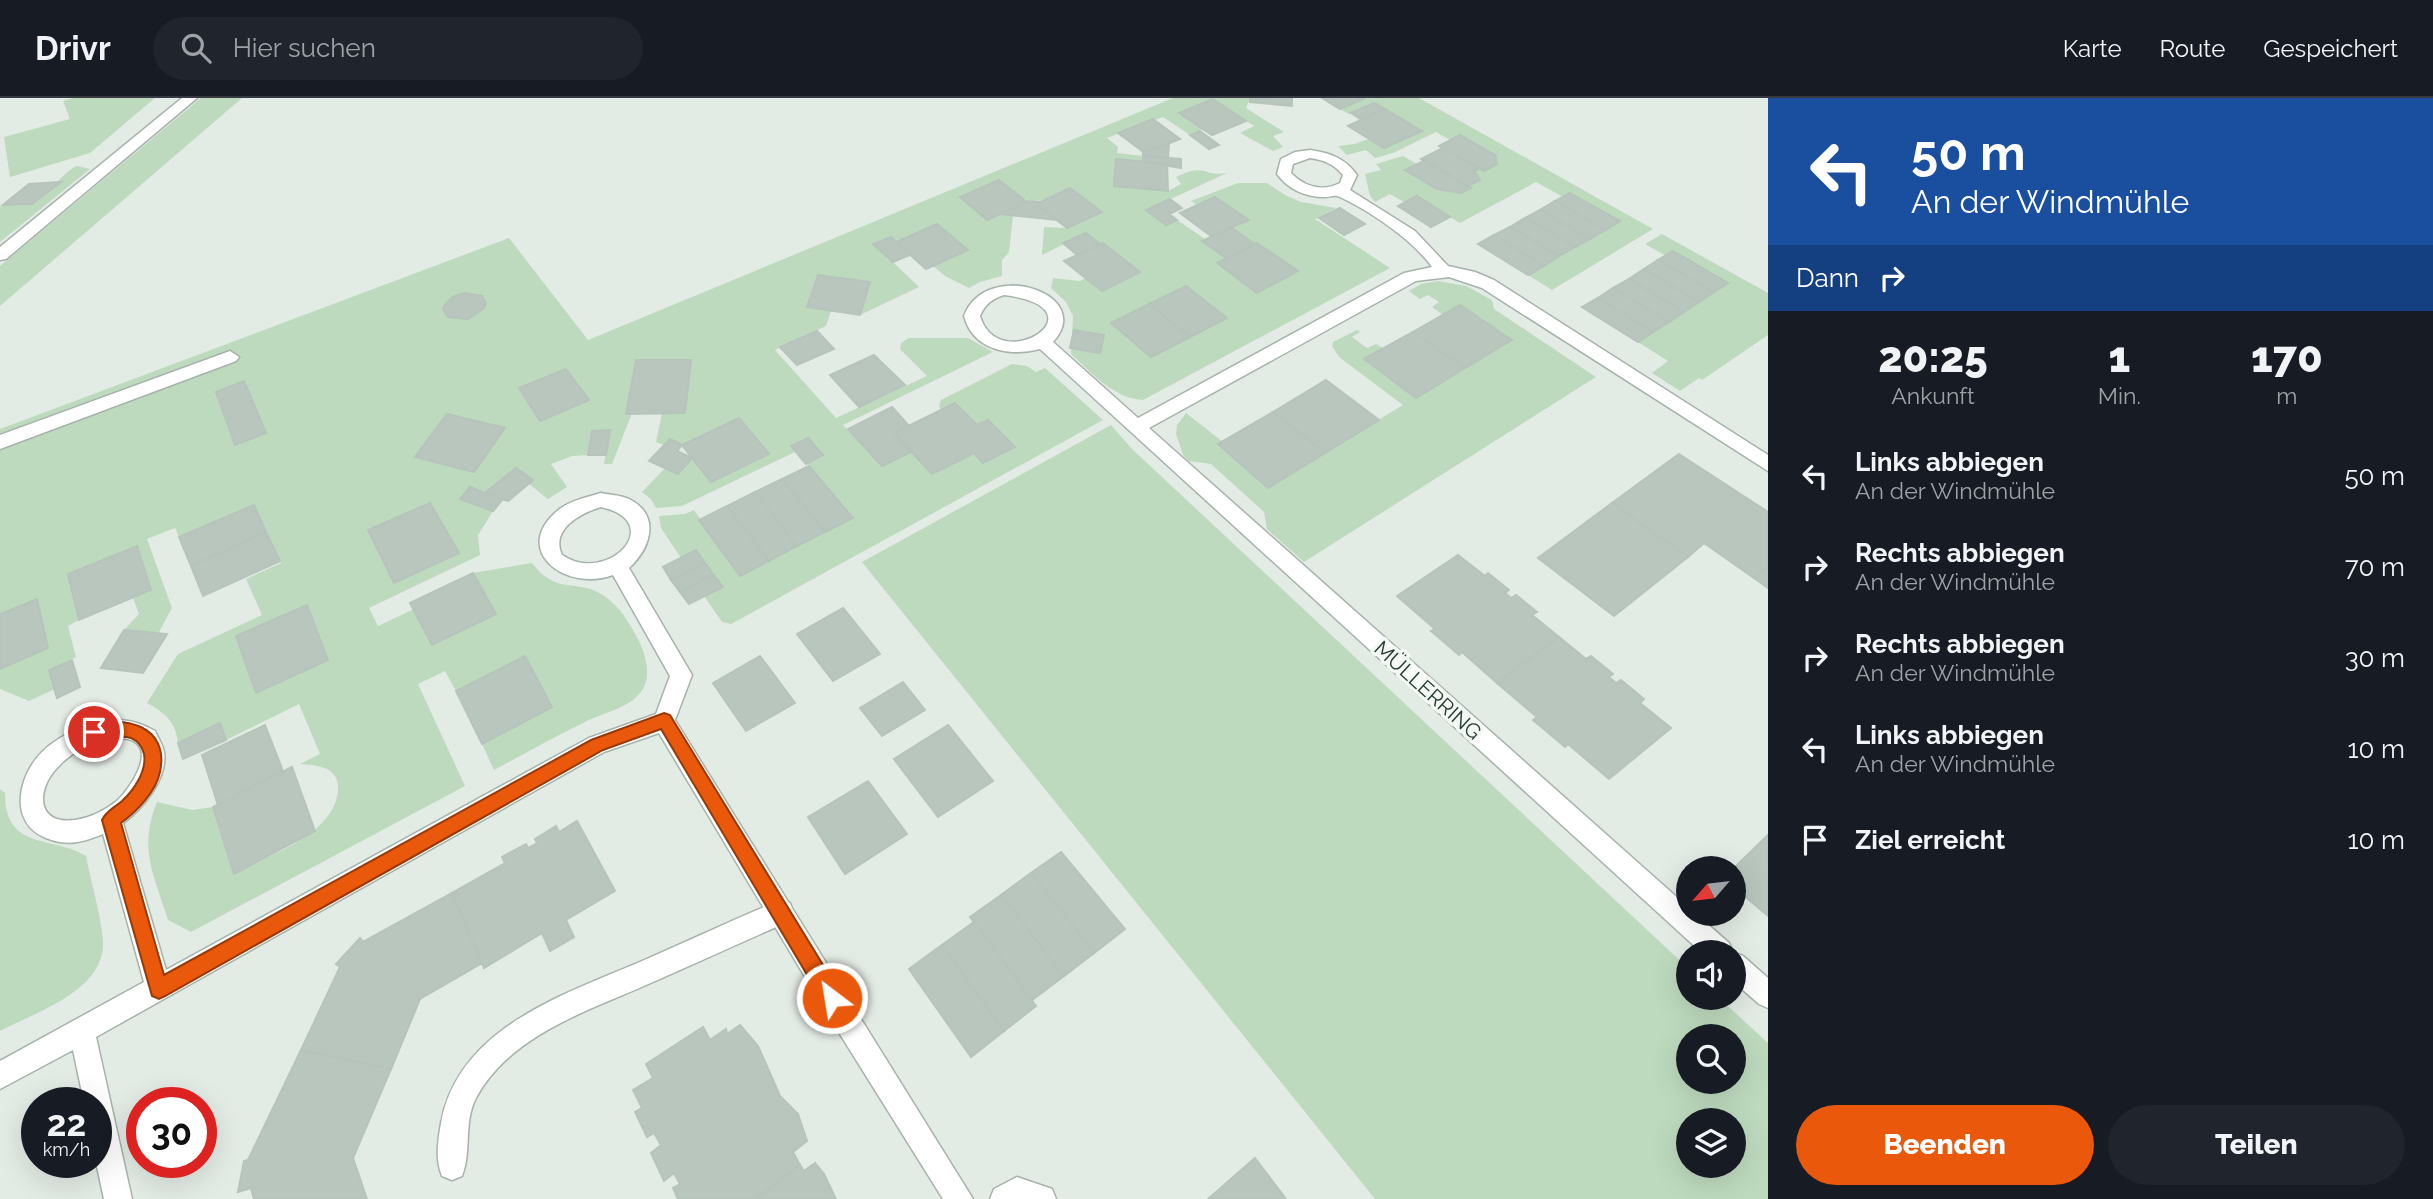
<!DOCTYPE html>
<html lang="de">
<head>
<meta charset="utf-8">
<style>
	:root { --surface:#171b24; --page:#20242c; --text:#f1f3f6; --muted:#9ea1a6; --line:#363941; --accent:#ea580c }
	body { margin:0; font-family:Raleway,sans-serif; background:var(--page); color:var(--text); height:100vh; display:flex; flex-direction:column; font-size:26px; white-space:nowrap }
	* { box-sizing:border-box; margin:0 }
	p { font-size:23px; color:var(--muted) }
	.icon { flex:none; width:38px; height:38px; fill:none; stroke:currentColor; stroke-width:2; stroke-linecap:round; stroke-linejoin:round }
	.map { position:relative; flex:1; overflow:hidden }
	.side { display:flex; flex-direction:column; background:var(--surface); width:665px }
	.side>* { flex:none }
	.banner { background:#1a4fa0; color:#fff; overflow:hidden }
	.needle { width:46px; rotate:242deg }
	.fabs { position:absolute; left:1676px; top:758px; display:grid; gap:14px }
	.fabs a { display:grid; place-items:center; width:70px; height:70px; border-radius:50%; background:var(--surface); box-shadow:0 7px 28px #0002; font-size:35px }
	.speed { position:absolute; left:21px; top:989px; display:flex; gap:14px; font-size:35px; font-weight:700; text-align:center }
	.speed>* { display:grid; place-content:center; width:91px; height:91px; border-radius:50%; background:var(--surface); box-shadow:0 7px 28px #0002; line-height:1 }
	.speed small { font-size:18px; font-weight:400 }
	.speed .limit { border:10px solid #d22; background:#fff; color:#111 }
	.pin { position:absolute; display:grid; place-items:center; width:60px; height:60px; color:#fff; margin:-30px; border:4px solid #fff; border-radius:50%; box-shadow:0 2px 7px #0007 }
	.me { position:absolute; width:77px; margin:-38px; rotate:329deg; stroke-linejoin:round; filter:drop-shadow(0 0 5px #0008) }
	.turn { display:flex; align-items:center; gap:24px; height:147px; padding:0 28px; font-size:32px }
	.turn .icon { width:91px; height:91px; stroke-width:2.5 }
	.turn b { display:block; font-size:49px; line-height:60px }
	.then { display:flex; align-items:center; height:66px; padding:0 28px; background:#0003; gap:14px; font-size:26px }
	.eta { display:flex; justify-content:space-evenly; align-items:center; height:119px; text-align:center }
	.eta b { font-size:42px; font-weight:800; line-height:49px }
	.action { display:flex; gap:14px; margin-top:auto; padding:14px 28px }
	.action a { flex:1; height:80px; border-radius:42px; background:var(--accent); color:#fff; font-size:28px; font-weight:800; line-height:80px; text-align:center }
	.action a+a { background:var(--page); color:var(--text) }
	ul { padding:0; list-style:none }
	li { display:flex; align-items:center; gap:21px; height:91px; padding:0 28px }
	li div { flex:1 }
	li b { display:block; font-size:26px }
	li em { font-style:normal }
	header { display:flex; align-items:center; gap:42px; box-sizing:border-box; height:98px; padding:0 35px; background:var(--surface); border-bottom:2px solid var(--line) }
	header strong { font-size:33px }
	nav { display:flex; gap:38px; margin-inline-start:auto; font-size:24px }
	.search { width:490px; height:63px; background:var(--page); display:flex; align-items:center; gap:18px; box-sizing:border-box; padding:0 24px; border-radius:38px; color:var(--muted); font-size:26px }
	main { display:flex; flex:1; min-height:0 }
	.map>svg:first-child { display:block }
</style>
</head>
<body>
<header>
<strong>Drivr</strong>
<div class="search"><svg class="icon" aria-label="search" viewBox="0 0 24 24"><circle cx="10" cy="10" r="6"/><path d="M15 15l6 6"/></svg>Hier suchen</div>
<nav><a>Karte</a><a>Route</a><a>Gespeichert</a></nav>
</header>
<main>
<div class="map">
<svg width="1768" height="1101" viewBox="0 0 1768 1101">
	<rect width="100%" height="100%" fill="#e3ebe5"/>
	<!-- green -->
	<g fill="#bddabe" fill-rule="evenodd">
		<polygon points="73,0 155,0 90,55 10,79 4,39 70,21 63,3"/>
		<polygon points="201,0 242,0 0,208 0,168"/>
		<path d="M1173,0H1250L1246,10L1284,34L1273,38L1283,49L1273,53L1240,35L1254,28L1213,1L1180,15L1204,31L1190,37L1163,19L1107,40L1118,49L1117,55L1143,58V64L1116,62L1114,88L1168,93L1181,86L1176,79C1207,64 1201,79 1227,75L1147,112L1177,122L1205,141L1203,143L1226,160L1257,194L1297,173L1232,130L1249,122L1215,99L1197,107L1191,103L1238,85H1267L1285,97L1301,104L1336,110L1315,121L1390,170L1143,302C1113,300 1092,275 1071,256L1073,218L1066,204L1051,190L1053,180L1080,183L1086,180L1102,193L1140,174L1086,135L1042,157L1044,129L1067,130L1101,114L1070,90C1031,108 1033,109 999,83L961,98L1000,116L1013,118L1009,154L1002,162V178L980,184L969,190L945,178L933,168L968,152L938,126L896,144L874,146L919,189L860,217L870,184L818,177L807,209L831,213L826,228L775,252L836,320L927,278L900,251L901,245L909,240H968L993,254L843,327L883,368L911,354L932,376L974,355L984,365L1015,349L988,322L977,327L956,305L941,312L939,308L941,302L1012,266L1027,268L1036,274L1045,270L1103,322L731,526L722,524L704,498L722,488L696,453L681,460L661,430L659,418L685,416L694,412L740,478L853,419L809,368L808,365L823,357L808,340L791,348L795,354L682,408L656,410L651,401L642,394L665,370L678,376L692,360L712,384L769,356L739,320L682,347L670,341L664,347L656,344L662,315H685L691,262H636L632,315L612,366H604L610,332L592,333L588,357L572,358L551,366L567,389L548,401L529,386L533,382L516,370L485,395L470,389L460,401L493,413L478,437L480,457L369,510L378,528L414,511L432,547L496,516L473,475L532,465C557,498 576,480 603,497C620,508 630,526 639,543C646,558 652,579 641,594C629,610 602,615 585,624C554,639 524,656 494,672L482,646L552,609L525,559L456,593L445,573L418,586L465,688L191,834L168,822C154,777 138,750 157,704L192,712L213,709L234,775C270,757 339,735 338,688C337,668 315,667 300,666L320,656L299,606L226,642L220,626L178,645C176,624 165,615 147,605L178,556L262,517L246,481L281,465L254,407L179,439L175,430L147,441L172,510L158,536L124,532L139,516L133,500L150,492L137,448L68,476L79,522L68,528L76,559L49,572L55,591L29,603L0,591V571L47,551L37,501L0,516V331L509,140L588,242Z"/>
		<path d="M1365,0H1419L1653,131L1552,192L1528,177L1619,123L1563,99L1536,84L1460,125L1417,98L1404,104L1390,96L1375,104L1370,98L1365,76L1381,72L1376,66L1403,58L1417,66L1406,73C1426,85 1447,101 1471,91L1468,88L1479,82L1474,73L1480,71L1484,73L1496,66L1495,57L1450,42L1436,34L1393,55L1375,60L1366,52L1347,57L1338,48L1354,46L1369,41L1385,50L1421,33L1374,5L1349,16L1340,11Z"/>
		<path d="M77,68L90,71L0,144V109C10,105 24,110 33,105C48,97 65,72 77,68Z"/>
		<polygon points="1662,136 1768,195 1768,237 1702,282 1699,280 1680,293 1652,275 1668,263 1638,244 1728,185 1673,153 1666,158 1645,146"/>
		<polygon points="1438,183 1466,188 1492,202 1494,211 1596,279 1304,464 1267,431 1264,414 1211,366 1189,363 1183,357 1176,336 1177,327 1186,315 1223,344 1219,347 1268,389 1403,307 1339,259 1332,248 1333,244 1357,232 1360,234 1352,239 1367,250 1376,246 1383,250 1365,262 1416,300 1512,243 1460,207 1443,217 1432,209 1439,204 1428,197 1420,201 1409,193 1421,186"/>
		<path d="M1111,327L1132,351L1689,871V900H1719L1768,945V1101H1375L862,464ZM1689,938H1734V984H1689ZM1689,1022H1734V1068H1689Z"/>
		<path d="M0,691L5,695C5,754 53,737 86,758C90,780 104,828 103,848C101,894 34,915 0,933Z"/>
	</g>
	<!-- building -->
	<g fill="#b8c6be" stroke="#b6c4bb" stroke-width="2">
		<polygon points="1250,0 1292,0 1292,8 1250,4"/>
		<polygon points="1322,0 1365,0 1340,11"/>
		<polygon points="1213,1 1246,23 1212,37 1179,15"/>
		<polygon points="1374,5 1385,11 1362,22 1351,15"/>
		<polygon points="1385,11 1422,33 1384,50 1348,28"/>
		<polygon points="1153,21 1180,41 1145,55 1118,35"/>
		<polygon points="1200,33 1219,47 1209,51 1190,37"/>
		<polygon points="1460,37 1495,57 1497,66 1484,73 1439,48"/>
		<polygon points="1169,46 1168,60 1143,58 1143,54"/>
		<polygon points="1443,50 1480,71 1474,73 1480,82 1468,88 1421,61"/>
		<polygon points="1143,58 1181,61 1181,70 1143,64"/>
		<polygon points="1116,61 1167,66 1168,93 1114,88"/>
		<polygon points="1424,63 1468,88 1471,90 1461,95 1437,91 1405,72"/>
		<polygon points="999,82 1027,104 987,122 960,99"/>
		<polygon points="61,84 32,106 3,107 29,86"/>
		<polygon points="1070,90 1102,114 1067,130 1036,106"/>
		<polygon points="1570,95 1620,123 1605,132 1555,103"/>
		<polygon points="1417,98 1450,119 1431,129 1398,108"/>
		<polygon points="1215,99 1249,122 1211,138 1180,115"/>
		<polygon points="1170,101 1182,110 1169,116 1177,122 1166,127 1146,112"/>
		<polygon points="1025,103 1039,104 1036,106 1057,122 1000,116 1027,104"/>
		<polygon points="1555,103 1605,132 1590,141 1540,112"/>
		<polygon points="1340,110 1365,126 1344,137 1319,120"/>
		<polygon points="1540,112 1590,141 1575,149 1525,120"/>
		<polygon points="1525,120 1575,149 1559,158 1510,129"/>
		<polygon points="937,126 968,152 926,171 896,144"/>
		<polygon points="1510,129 1559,158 1544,168 1494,137"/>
		<polygon points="1232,130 1255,146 1226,160 1202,143"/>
		<polygon points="1086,135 1100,146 1077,157 1063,145"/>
		<polygon points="1494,137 1544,168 1528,177 1478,146"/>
		<polygon points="891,139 896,144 910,157 893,164 873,146"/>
		<polygon points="1103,145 1140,174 1102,193 1064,163"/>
		<polygon points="1257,145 1298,173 1257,195 1217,165"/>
		<polygon points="1673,153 1728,185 1714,194 1658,162"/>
		<polygon points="1658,162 1714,194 1699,204 1644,171"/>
		<polygon points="1644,171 1699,204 1684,214 1629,181"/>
		<polygon points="818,177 870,184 860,217 807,209"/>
		<polygon points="1629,181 1684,214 1669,224 1613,190"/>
		<polygon points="1186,188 1227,220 1190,239 1149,206"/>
		<polygon points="1613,190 1669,224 1653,234 1598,200"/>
		<polygon points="464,195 482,198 486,205 484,210 468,221 448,219 443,211 445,207 452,199"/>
		<polygon points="1598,200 1653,234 1638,244 1582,209"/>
		<polygon points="1149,206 1190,239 1151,259 1111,225"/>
		<polygon points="1460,207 1512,242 1465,270 1413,234"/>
		<polygon points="1074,232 1104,237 1100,255 1070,250"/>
		<polygon points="817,233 834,251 797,267 780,249"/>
		<polygon points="1413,234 1465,270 1416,300 1364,261"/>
		<polygon points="874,257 905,287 859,309 830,277"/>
		<polygon points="636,262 691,262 685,315 626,316"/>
		<polygon points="566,271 589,302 540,323 519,290"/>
		<polygon points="1326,282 1379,322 1325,355 1273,314"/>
		<polygon points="244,283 266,335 235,347 216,294"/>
		<polygon points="955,305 977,327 988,322 1015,349 983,365 974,355 932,376 894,335"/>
		<polygon points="892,309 909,328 894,335 911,354 882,368 848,331"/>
		<polygon points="1273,314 1325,355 1268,390 1218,346"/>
		<polygon points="447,316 505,330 474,374 415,359"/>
		<polygon points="739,320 769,356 711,384 682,347"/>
		<polygon points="610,332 606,357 588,357 592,333"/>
		<polygon points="808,340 823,357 806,366 791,348"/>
		<polygon points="670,341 682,347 677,353 692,360 678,376 649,363"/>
		<polygon points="1679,356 1768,414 1768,468 1754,480 1704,445 1688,459 1612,405"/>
		<polygon points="809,368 853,420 825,434 782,381"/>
		<polygon points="516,370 533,382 508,403 485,395"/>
		<polygon points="782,381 825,434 797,448 755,394"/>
		<polygon points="470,389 485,395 503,401 493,413 460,401"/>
		<polygon points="755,394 797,448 769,463 727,408"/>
		<polygon points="430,405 459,455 394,485 368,432"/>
		<polygon points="1612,405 1688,459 1614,518 1538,460"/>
		<polygon points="254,407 266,434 191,468 179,439"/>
		<polygon points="727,408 769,463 740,478 699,422"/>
		<polygon points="266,434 280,463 203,498 191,468"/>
		<polygon points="137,448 151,492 79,522 68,476"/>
		<polygon points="696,452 705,465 671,482 663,469"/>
		<polygon points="1458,457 1485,478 1488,475 1509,492 1505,495 1511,500 1516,497 1537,514 1532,517 1559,539 1497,585 1462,554 1459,557 1431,533 1435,531 1397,498"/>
		<polygon points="705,465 713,476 680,494 671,482"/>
		<polygon points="1768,468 1768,490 1754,480"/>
		<polygon points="473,475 496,516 432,547 410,505"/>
		<polygon points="713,476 723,489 689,506 680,494"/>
		<polygon points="37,501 48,550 0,571 0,516"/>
		<polygon points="307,507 328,562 256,595 236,538"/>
		<polygon points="843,510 880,556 833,583 797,536"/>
		<polygon points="124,532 167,536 143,575 101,570"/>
		<polygon points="1559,539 1586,561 1591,558 1613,576 1609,579 1616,585 1621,582 1644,601 1640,605 1671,630 1609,681 1568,646 1565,649 1533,622 1537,619 1497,585"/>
		<polygon points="525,558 552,609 482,646 456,593"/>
		<polygon points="760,558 795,605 746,633 713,585"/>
		<polygon points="72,562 80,589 57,600 49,572"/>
		<polygon points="903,584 925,612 882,638 860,610"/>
		<polygon points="220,625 226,642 183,661 178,645"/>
		<polygon points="265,627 283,673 218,707 202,657"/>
		<polygon points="948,627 993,683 938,719 894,661"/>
		<polygon points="292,669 315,733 234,776 213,709"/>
		<polygon points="868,683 907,736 845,776 808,719"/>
		<polygon points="577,723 615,793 566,822 574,839 550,853 542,835 484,870 452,795 505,765 502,759 526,746 528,750 537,745 535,741 556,728 559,734"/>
		<polygon points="1768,737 1768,818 1734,789 1734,770"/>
		<polygon points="1061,754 1125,831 1094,855 1031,775"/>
		<polygon points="1031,775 1094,855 1064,878 1001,797"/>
		<polygon points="452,795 482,865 420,901 391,971 301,952 340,869 336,866 360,840 363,844"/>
		<polygon points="1001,797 1064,878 1032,902 970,819"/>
		<polygon points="974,824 1036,908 1004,933 942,847"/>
		<polygon points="942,847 1004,933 971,959 909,871"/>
		<polygon points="740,927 758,948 780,998 798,1016 807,1043 793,1054 800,1067 756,1101 678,1101 673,1090 680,1086 674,1075 664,1083 651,1055 661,1047 654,1035 647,1039 635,1014 642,1010 633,992 653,980 646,966 703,929 710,942 726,931 727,936"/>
		<polygon points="301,952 391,971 353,1060 367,1101 254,1101 251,1090 238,1094 244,1063 248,1062"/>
		<polygon points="1255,1060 1286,1101 1208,1101"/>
		<polygon points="815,1065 824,1076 836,1101 756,1101 800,1067 804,1073"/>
	</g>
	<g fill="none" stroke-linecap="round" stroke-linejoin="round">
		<!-- service casing -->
		<g stroke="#a6b3ab" stroke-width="3">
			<g id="service">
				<polygon points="230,253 239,259 236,263 0,351 0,337"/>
				<path d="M781,802L790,805L793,814L790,823C744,843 698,864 653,884C591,912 510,936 476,1000C463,1025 472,1053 462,1078L452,1082L442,1078C435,1061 438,1043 441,1025C459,927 569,895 649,860C693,841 736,820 781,802Z"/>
				<polygon points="1017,1079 1052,1091 1056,1101 990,1101 994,1091"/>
			</g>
		</g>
		<!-- minor casing -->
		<g stroke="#a6b3ab" stroke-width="3">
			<g id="minor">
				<polygon points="182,0 197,0 6,161 0,162 0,149"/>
				<path d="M1310,52C1330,55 1345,60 1357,77L1350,92L1415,133L1448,168L1475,174L1494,182L1768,357V373L1482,190L1449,179L1416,183L1149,330L1689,810V816H1696L1729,845L1733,854H1701L1040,251C1009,259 973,252 964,218C986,159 1097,196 1053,244L1138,320L1404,175L1432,169C1413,142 1370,113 1340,99C1335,96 1330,99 1324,99C1305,99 1288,91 1277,76L1281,61L1295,54ZM1310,60C1324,62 1334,66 1343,77L1340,85C1322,94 1305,89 1291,75L1293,66ZM1004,197C1108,210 999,281 980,218C985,206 992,201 1004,197Z"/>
				<path d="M601,395C610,397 620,397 629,401C661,417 651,450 629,470L692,577L675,622L973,1101H943L823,909L659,635L604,654L96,939L132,1101H104L96,1064V1004H84L73,952L0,991V963L144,884L103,736C95,739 86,743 77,744C67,746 56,744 46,740C8,725 18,678 42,654C54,642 68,635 83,629C110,619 131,619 155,633C158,640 163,647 164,654C168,680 143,711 123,725L166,872L589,640L656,616L670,578L613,477C564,495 508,450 561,410C573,402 587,399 601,395ZM601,409C668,424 608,488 562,457C550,431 581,415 601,409ZM107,641C114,641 122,640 128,641C159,649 130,690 118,702C106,712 90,720 75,722C36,727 36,692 57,670C70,655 88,646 107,641Z"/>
				<polygon points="1734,854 1743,858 1768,880 1768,910 1759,906 1734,884"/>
			</g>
		</g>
		<!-- service -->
		<use href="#service" fill="#fff" fill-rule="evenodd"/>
		<!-- minor -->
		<use href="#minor" fill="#fff" fill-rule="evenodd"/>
	</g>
	<!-- route -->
	<path fill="#ea580c" stroke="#983908" stroke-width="2" d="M664,615L670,617L839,893L842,900L839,907L832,910L825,907L661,631L603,652L165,898L159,901L152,898L102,722C106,713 114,710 122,703C134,692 147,673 144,656C142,648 138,643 131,640C116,635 101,644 88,640L85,634L88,629C123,616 170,627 160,674C156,694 136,714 121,725L164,877L591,642Z"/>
	<g text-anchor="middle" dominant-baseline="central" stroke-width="7" stroke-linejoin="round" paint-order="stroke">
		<!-- street labels -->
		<g font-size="21" fill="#243b2f" stroke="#f3f8f4">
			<text transform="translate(1428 592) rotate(42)">MÜLLERRING</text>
		</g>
	</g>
</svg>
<div class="fabs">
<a><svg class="needle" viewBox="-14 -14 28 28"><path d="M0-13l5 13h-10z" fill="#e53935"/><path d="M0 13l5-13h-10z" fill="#9ea1a6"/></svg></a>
<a><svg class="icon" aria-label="sound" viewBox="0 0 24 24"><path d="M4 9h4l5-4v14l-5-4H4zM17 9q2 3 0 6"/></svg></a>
<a><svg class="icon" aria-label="search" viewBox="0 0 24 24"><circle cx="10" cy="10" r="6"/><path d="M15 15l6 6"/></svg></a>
<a><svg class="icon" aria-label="layers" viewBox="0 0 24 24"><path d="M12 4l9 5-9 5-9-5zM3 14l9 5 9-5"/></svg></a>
</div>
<div class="speed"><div>22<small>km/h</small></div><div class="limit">30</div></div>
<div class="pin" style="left:94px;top:634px;background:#d93025"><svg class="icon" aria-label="arrive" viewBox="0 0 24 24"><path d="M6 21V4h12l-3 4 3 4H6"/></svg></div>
<svg class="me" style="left:832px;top:900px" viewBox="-20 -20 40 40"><circle r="17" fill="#ea580c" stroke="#fff" stroke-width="3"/><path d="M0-11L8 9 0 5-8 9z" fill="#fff"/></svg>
</div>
<section class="side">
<div class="banner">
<div class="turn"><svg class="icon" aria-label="left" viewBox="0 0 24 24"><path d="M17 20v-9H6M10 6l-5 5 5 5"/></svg><div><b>50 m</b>An der Windmühle</div></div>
<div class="then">Dann<svg class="icon" aria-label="right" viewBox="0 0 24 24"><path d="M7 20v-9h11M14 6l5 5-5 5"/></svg></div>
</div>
<div class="eta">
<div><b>20:25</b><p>Ankunft</p></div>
<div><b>1</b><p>Min.</p></div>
<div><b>170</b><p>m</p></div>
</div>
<ul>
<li><svg class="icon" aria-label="left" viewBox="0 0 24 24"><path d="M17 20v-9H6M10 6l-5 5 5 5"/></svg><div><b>Links abbiegen</b><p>An der Windmühle</p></div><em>50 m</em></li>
<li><svg class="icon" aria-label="right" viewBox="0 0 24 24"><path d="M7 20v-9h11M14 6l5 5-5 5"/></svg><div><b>Rechts abbiegen</b><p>An der Windmühle</p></div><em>70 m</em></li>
<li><svg class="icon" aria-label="right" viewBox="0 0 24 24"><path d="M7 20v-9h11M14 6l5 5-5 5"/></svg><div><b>Rechts abbiegen</b><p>An der Windmühle</p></div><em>30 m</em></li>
<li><svg class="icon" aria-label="left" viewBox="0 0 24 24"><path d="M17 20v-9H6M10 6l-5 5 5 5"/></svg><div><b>Links abbiegen</b><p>An der Windmühle</p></div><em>10 m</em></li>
<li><svg class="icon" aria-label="arrive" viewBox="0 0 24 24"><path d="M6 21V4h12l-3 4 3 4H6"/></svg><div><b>Ziel erreicht</b></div><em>10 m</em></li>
</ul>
<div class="action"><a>Beenden</a><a>Teilen</a></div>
</section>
</main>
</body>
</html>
